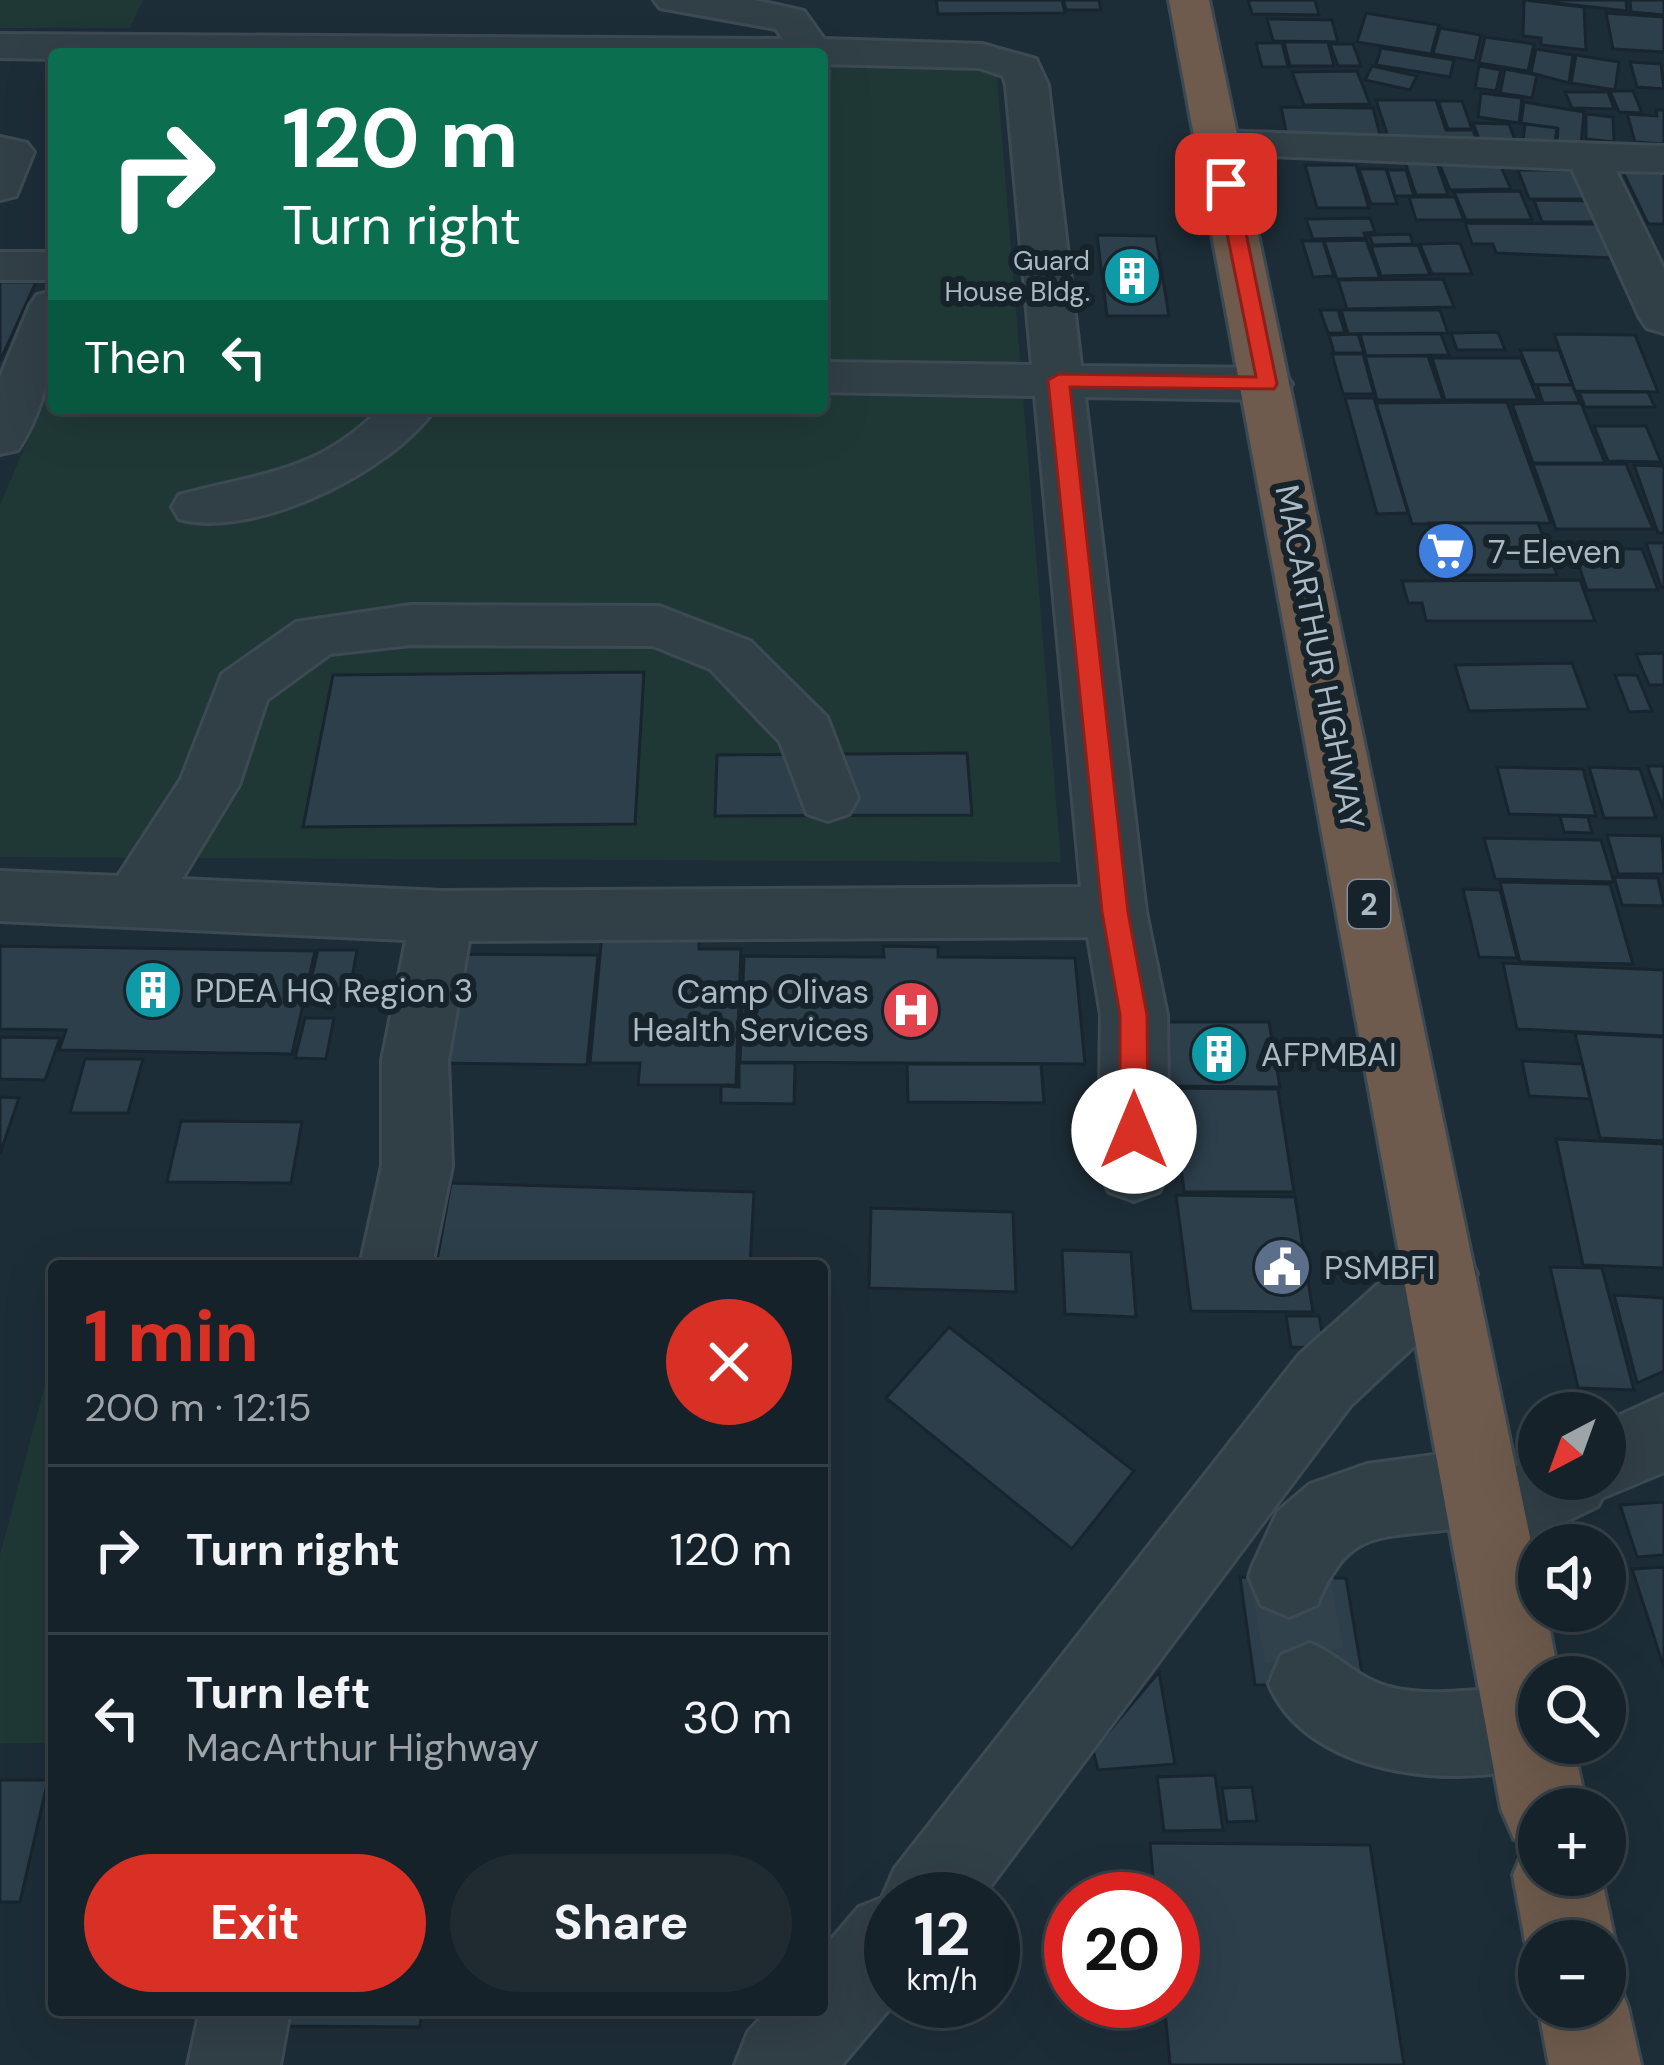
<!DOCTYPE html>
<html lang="en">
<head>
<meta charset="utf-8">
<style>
	:root { --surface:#162229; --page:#1f2a31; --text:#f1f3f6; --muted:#9ea4a8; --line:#353f46; --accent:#d93025 }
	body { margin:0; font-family:"DM Sans",sans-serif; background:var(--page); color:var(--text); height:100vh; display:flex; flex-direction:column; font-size:45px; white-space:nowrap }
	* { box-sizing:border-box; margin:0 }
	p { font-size:39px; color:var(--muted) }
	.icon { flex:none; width:66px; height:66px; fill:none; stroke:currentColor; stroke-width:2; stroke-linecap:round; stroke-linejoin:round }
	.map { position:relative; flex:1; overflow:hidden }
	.sheet { position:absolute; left:48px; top:1260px; width:780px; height:756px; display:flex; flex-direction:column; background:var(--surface); border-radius:12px; box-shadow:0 12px 48px #0002,0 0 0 3px var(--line) }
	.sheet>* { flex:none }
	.hud { position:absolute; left:48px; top:48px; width:780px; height:366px; border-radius:12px; box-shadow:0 12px 48px #0002,0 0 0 3px var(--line); background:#0b6e4f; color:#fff; overflow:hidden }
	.needle { width:78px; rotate:221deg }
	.buttons { position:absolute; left:1518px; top:1392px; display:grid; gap:24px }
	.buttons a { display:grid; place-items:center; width:108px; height:108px; border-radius:50%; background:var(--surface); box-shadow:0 12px 48px #0002,0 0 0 3px var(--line); font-size:60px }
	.speed { position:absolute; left:864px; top:1872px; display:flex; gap:24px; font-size:60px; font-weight:700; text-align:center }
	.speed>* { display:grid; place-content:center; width:156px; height:156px; border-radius:50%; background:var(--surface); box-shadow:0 12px 48px #0002,0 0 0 3px var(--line); line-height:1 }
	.speed small { font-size:30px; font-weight:400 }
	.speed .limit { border:18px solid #d22; background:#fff; color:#111 }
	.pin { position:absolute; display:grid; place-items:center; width:102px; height:102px; color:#fff; margin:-51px; border-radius:24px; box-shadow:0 6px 18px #0006 }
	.me { position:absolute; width:132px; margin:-66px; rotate:0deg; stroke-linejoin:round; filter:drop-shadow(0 0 9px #0008) }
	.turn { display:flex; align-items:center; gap:42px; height:252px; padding:0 36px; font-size:54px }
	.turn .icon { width:156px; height:156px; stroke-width:2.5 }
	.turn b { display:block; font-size:84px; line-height:102px }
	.then { display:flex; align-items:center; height:114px; padding:0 36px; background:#0003; gap:24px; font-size:45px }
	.round { display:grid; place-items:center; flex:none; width:126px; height:126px; border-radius:63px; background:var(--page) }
	.head { display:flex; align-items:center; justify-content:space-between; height:204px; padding:0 36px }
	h1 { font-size:72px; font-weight:700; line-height:90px; color:var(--accent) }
	.button { display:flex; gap:24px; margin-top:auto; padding:24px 36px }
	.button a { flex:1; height:138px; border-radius:72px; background:var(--accent); color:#fff; font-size:48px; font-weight:700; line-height:138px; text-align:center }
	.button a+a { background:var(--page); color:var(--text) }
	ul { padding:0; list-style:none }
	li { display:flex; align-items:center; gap:36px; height:168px; padding:0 36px; border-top:3px solid var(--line) }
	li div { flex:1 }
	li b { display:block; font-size:45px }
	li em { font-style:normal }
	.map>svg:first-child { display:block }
</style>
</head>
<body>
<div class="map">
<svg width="1664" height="2065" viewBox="0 0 1664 2065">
	<rect width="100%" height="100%" fill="#1d2d37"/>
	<!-- green -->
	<g fill="#1f3836">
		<polygon points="0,0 143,0 130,28 0,28"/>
		<polygon points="822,57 985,66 997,77 1061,862 0,857 0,505 54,378 54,408 822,408"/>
		<polygon points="47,1377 54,1377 54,1743 0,1743 0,1555"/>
	</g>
	<!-- building -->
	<g fill="#2c3f4b" stroke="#19252e" stroke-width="3">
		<polygon points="936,0 1062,0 1065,13 938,14"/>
		<polygon points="1063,0 1099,0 1101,10 1066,10"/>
		<polygon points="1248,0 1315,0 1319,15 1252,14"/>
		<polygon points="1524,0 1584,7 1586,50 1541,45 1541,38 1523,36"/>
		<polygon points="1530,0 1626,0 1627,11"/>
		<polygon points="1630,0 1664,0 1664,15 1631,12"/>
		<polygon points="1366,13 1439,25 1431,54 1357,42"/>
		<polygon points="1606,13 1664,17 1664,52 1613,49"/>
		<polygon points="1267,19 1332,20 1338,42 1273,41"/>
		<polygon points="1440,28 1481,35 1475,61 1433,54"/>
		<polygon points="1485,37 1534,44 1528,71 1479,63"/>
		<polygon points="1284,42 1328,42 1334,66 1290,66"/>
		<polygon points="1256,43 1282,43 1288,67 1262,67"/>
		<polygon points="1330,44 1353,44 1361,66 1338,66"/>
		<polygon points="1381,48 1454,60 1450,77 1376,65"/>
		<polygon points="1536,49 1573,55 1569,83 1531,73"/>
		<polygon points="1576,55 1619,62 1615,90 1571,83"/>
		<polygon points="1630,62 1661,64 1664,89 1637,87"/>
		<polygon points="1372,66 1417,76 1410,90 1365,80"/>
		<polygon points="1479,66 1501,70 1496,91 1475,88"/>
		<polygon points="1505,69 1537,75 1532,98 1500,93"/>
		<polygon points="1357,71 1370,104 1304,105 1292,72"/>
		<polygon points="1610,91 1633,91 1642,113 1619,112"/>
		<polygon points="1565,92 1608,92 1614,109 1572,108"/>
		<polygon points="1481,93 1522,98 1519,123 1478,117"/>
		<polygon points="1376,100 1436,100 1446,130 1473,130 1477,141 1389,140"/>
		<polygon points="1438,101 1462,101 1472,129 1448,129"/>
		<polygon points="1524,102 1584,112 1581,145 1557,141 1558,129 1521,123"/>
		<polygon points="1281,107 1373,108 1381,138 1287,136"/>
		<polygon points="1656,110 1664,110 1664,144 1635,142 1627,114 1657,116"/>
		<polygon points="1586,114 1613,117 1614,142 1586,139"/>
		<polygon points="1473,123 1509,124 1515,140 1479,139"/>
		<polygon points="1525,124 1557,128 1555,141 1523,141"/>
		<polygon points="1435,158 1448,195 1416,195 1404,159"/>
		<polygon points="1499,162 1511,189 1450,190 1439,163"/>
		<polygon points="1305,165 1356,165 1369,208 1317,208"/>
		<polygon points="1359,169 1386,169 1397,204 1371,204"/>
		<polygon points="1387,170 1406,170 1414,196 1395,196"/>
		<polygon points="1518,170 1579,170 1592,199 1529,199"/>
		<polygon points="1622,170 1664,170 1664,224 1648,224"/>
		<polygon points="1520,191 1532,220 1466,220 1454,192"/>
		<polygon points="1409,197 1455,197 1464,220 1416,220"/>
		<polygon points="1534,200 1601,201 1611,222 1542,222"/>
		<polygon points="1370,218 1375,232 1364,233 1366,238 1313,239 1306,219"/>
		<polygon points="1465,223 1601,224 1615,258 1496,253 1493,244 1472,244"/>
		<polygon points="1410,234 1413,244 1373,245 1369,235"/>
		<polygon points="1097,235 1156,236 1169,316 1107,316"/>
		<polygon points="1366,240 1380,278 1337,279 1324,241"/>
		<polygon points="1302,241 1323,241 1334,276 1313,277"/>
		<polygon points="1460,243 1472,274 1432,274 1420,244"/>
		<polygon points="1418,245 1430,275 1381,276 1371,246"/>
		<polygon points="1443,279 1454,307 1347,309 1338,280"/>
		<polygon points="0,282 36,282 0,361"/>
		<polygon points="1320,310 1338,310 1345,333 1328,333"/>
		<polygon points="1341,310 1440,310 1448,333 1348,334"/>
		<polygon points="1498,332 1505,350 1457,350 1451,333"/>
		<polygon points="1358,334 1364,353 1334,353 1329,335"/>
		<polygon points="1360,334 1441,334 1449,355 1366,356"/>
		<polygon points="1554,334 1635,335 1658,392 1575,391"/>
		<polygon points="1520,350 1559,350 1572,385 1534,385"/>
		<polygon points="1332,354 1363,354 1374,394 1343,394"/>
		<polygon points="1365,356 1428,356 1443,400 1377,400"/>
		<polygon points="1432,358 1521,358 1538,400 1445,400"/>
		<polygon points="1537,385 1572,385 1580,403 1543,403"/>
		<polygon points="1579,392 1648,392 1655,407 1585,407"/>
		<polygon points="1345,398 1374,398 1408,513 1377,514"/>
		<polygon points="1507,402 1551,523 1412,524 1376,403"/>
		<polygon points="1581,403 1605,463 1533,463 1512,404"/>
		<polygon points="1594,426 1646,426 1661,462 1608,461"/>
		<polygon points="1533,464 1626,464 1653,529 1556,529"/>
		<polygon points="1634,465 1664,466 1664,533 1658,533"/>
		<polygon points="1429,523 1538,523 1557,575 1445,575"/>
		<polygon points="1646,543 1664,543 1664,587 1661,587"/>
		<polygon points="1573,548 1642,549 1658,590 1587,590"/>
		<polygon points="1580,580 1595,621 1426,621 1422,603 1408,603 1402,581"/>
		<polygon points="1664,653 1664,685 1649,685 1636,654"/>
		<polygon points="1572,663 1589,709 1469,711 1455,665"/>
		<polygon points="644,672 635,824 303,827 333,675"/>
		<polygon points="1615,675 1637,675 1652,711 1629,712"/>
		<polygon points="967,753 972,815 715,816 717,755"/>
		<polygon points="1647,766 1664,766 1664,807 1663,807"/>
		<polygon points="1497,767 1583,769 1596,816 1509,814"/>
		<polygon points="1589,767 1640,769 1656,818 1604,818"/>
		<polygon points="1560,816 1588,817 1592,833 1564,832"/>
		<polygon points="1607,835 1662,836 1664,874 1618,874"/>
		<polygon points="1484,838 1601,840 1614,882 1495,879"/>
		<polygon points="1614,877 1658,878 1664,906 1622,905"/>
		<polygon points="1500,882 1610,884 1633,964 1520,962"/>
		<polygon points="1463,889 1500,890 1517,958 1479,957"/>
		<polygon points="602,934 699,935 699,949 741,949 736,1085 638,1085 640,1063 590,1063"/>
		<polygon points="0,946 315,951 292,1054 59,1050 66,1030 0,1029"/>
		<polygon points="883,946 938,947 938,957 1075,958 1085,1064 740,1062 744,956 884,957"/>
		<polygon points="318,950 357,950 350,989 309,988"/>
		<polygon points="445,954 598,955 587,1065 428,1063"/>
		<polygon points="1503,963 1664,970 1664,1036 1517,1029"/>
		<polygon points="305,1018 334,1018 326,1059 295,1058"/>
		<polygon points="1160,1022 1269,1022 1280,1087 1168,1086"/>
		<polygon points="1575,1033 1664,1037 1664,1141 1600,1138"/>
		<polygon points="0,1037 60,1038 45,1080 0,1079"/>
		<polygon points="85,1059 143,1059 128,1113 70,1113"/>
		<polygon points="1522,1061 1582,1064 1590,1099 1529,1096"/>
		<polygon points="739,1063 795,1063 794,1104 721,1103 721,1086 739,1087"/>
		<polygon points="907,1064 1041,1064 1044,1103 908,1102"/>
		<polygon points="1156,1088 1278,1089 1294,1192 1184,1192 1176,1128 1161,1127"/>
		<polygon points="0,1097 19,1098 0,1154"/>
		<polygon points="181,1121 302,1122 291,1183 167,1182"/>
		<polygon points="1556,1139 1664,1144 1664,1268 1583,1265"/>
		<polygon points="451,1183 754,1192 750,1266 436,1266"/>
		<polygon points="1176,1195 1295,1197 1313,1312 1191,1311"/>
		<polygon points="871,1208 1013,1212 1016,1292 869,1288"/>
		<polygon points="1062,1250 1131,1252 1136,1317 1065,1314"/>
		<polygon points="1550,1267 1602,1268 1634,1390 1578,1388"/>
		<polygon points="1614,1295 1664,1298 1664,1371 1637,1383"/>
		<polygon points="1286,1316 1319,1316 1325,1348 1291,1347"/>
		<polygon points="949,1327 1134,1471 1072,1549 886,1398"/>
		<polygon points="1664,1502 1664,1555 1637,1557 1620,1505"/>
		<polygon points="1664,1567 1664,1668 1632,1569"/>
		<polygon points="1240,1577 1346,1578 1364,1685 1255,1685"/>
		<polygon points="1159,1672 1175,1764 1098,1770 1093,1750"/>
		<polygon points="1215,1775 1223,1830 1164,1831 1157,1777"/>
		<polygon points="0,1780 48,1780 20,1902 0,1902"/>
		<polygon points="1252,1787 1257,1821 1227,1822 1222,1788"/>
		<polygon points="1150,1843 1370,1845 1404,2065 1170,2065 1164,2001 1173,2001 1173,1899 1155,1899"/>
		<polygon points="286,2010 422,2010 420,2027 284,2026"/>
	</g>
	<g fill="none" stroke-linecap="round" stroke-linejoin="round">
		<!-- minor-tunnel -->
		<polyline stroke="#32424c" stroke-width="80" stroke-dasharray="80 40" stroke-linecap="butt" points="1289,1577 1310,1684"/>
		<!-- minor casing -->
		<g stroke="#3d4a54" stroke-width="6">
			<g id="minor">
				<polygon points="654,0 755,0 804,11 824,39 982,44 1036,59 1048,85 1081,366 1267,368 1284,373 1292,384 1284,395 1267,400 1085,397 1146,912 1167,1015 1169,1170 1159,1192 1134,1201 1109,1192 1099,1170 1101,1015 1088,937 469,941 448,1060 452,1166 432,1266 360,1266 382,1166 382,1060 406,940 0,921 0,871 118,876 181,779 222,674 296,622 411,605 659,606 750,641 827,717 858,798 849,814 828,821 807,814 780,742 710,669 653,646 411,645 330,654 267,700 239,785 182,879 442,891 1081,887 1035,396 822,392 822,362 1032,365 1006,85 1003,76 979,68 822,64 822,54 54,54 54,59 0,58 0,34 783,39 776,29 660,8"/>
				<polygon points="1218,131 1664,146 1664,172 1616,171 1664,269 1664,333 1647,328 1640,318 1572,169 1203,153 1196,144 1203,135"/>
				<polygon points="0,137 27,143 34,152 16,196 0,200"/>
				<rect x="0" y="252" width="54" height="28"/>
				<path d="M54,291C54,350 51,398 18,450L0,454V377L30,305L37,295Z"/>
				<path d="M381,408H435C394,471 253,540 179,519L172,507L179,495C262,472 315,474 381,408Z"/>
				<polygon points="1441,1241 1467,1251 1477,1274 1467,1297 1351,1405 981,1899 891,1899 891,2001 896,2001 842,2065 735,2065 748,2032 768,2010 822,2010 822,1950 859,1907 882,1898 895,1868 1299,1355 1415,1251"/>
				<path d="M1664,1395V1472L1602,1498L1598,1506L1487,1560L1459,1549L1451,1529C1376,1539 1349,1528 1317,1605L1289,1617L1261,1605L1249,1577L1252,1567L1278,1511L1310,1484L1367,1464L1479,1449L1506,1460L1510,1469L1539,1454V1479H1605V1422Z"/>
				<path d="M1310,1643C1335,1653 1352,1672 1375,1682C1419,1701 1482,1688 1528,1686L1539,1691V1743H1564L1558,1758C1472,1793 1309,1781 1269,1684L1281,1655Z"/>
				<polygon points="200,2010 290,2010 280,2065 188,2065"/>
			</g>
		</g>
		<!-- highway casing -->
		<g stroke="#3c4952" stroke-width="6">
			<g id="highway">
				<polygon points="1169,0 1209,0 1539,1580 1539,1611 1546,1611 1559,1677 1539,1677 1539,1743 1573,1743 1587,1809 1539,1809 1539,1875 1601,1875 1615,1941 1605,1964 1605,1941 1539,1941 1539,1973 1525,1941 1513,1875 1526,1844 1514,1839 1501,1809"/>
				<polygon points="1605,1971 1615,1975 1628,2007 1641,2065 1549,2065 1538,2007 1539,2004 1605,2007"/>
			</g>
		</g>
		<!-- minor -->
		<use href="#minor" fill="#313f47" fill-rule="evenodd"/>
		<!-- highway -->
		<use href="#highway" fill="#6e5b4d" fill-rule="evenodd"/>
	</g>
	<!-- route -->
	<polygon fill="#d93025" stroke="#8d1f18" stroke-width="3" points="1226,178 1236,184 1277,384 1274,389 1070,387 1128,912 1147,1015 1148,1131 1144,1140 1134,1143 1124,1140 1120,1131 1120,1015 1102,912 1048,380 1059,374 1256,377 1217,184"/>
	<!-- icons -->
	<defs>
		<g id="building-disc" transform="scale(3)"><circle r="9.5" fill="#0f9aa8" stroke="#17232b"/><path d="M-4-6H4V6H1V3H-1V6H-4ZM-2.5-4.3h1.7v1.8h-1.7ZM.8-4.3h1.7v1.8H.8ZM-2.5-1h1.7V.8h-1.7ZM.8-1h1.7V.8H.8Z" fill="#fff"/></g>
		<g id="supermarket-disc" transform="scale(3)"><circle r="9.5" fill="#3f7fe0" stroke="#17232b"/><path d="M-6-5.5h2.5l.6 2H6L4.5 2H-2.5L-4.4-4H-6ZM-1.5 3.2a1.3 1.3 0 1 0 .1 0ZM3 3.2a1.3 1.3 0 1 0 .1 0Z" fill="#fff"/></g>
		<g id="hospital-disc" transform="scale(3)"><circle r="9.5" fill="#e0444e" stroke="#17232b"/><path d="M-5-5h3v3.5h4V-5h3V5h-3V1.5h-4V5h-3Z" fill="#fff"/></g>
		<g id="civic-disc" transform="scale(3)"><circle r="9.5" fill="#5c6f8a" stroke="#17232b"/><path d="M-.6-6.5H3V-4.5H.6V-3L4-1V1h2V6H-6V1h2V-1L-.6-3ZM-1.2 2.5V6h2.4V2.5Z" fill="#fff"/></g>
	</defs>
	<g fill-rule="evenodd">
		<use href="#building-disc" x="1132" y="276"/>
		<use href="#supermarket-disc" x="1446" y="551"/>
		<use href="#building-disc" x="153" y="990"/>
		<use href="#hospital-disc" x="911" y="1010"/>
		<use href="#building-disc" x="1219" y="1054"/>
		<use href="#civic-disc" x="1282" y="1267"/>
	</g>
	<g text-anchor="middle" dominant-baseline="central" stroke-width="12" stroke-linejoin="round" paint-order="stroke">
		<!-- far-poi labels -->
		<g font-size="27" fill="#aabac5" stroke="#17232b" text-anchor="end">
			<text x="1090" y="260">Guard<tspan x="1090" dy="31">House Bldg.</tspan></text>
		</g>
		<!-- shield labels -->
		<rect fill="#17232b" stroke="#7e8d97" stroke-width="3" x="1348" y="880" width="42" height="48" rx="9"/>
		<g font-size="30" font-weight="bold" fill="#aabac5">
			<text x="1369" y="904">2</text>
		</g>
		<!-- poi labels -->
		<g font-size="33" fill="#aabac5" stroke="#17232b" text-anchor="start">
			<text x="1488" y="551">7-Eleven</text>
			<text x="195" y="990">PDEA HQ Region 3</text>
			<text x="869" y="991" text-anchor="end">Camp Olivas<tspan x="869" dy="38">Health Services</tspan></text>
			<text x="1261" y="1054">AFPMBAI</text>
			<text x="1324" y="1267">PSMBFI</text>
		</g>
		<!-- street labels -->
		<g font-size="33" fill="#aabac5" stroke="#17232b">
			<text transform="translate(1320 657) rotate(79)">MACARTHUR HIGHWAY</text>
		</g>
	</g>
</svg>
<div class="buttons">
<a><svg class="needle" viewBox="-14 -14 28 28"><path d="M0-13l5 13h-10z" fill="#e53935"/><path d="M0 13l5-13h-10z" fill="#9ea4a8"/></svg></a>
<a><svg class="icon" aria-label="sound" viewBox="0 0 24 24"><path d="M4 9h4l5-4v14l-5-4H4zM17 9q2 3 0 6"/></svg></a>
<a><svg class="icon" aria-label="search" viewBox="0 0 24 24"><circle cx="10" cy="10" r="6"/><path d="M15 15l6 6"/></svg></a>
<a>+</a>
<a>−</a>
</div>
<div class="speed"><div>12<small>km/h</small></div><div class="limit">20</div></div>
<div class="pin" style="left:1226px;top:184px;background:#d93025"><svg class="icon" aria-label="arrive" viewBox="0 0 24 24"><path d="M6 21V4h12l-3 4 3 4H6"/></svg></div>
<svg class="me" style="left:1134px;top:1131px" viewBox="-20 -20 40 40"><circle r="19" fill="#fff"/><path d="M0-13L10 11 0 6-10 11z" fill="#d93025"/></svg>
<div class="hud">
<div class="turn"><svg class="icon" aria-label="right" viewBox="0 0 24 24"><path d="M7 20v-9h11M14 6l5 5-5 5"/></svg><div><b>120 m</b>Turn right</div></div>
<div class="then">Then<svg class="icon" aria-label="left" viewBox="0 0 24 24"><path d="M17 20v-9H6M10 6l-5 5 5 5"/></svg></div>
</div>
<section class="sheet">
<div class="head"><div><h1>1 min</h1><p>200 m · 12:15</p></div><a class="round" style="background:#d93025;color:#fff"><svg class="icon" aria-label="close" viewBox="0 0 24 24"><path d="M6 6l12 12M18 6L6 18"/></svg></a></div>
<ul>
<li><svg class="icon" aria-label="right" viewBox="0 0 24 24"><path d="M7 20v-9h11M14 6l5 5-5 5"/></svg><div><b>Turn right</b></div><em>120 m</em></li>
<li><svg class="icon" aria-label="left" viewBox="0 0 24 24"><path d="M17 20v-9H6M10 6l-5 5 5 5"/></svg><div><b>Turn left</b><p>MacArthur Highway</p></div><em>30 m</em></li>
</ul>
<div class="button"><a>Exit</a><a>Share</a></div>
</section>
</div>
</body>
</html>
